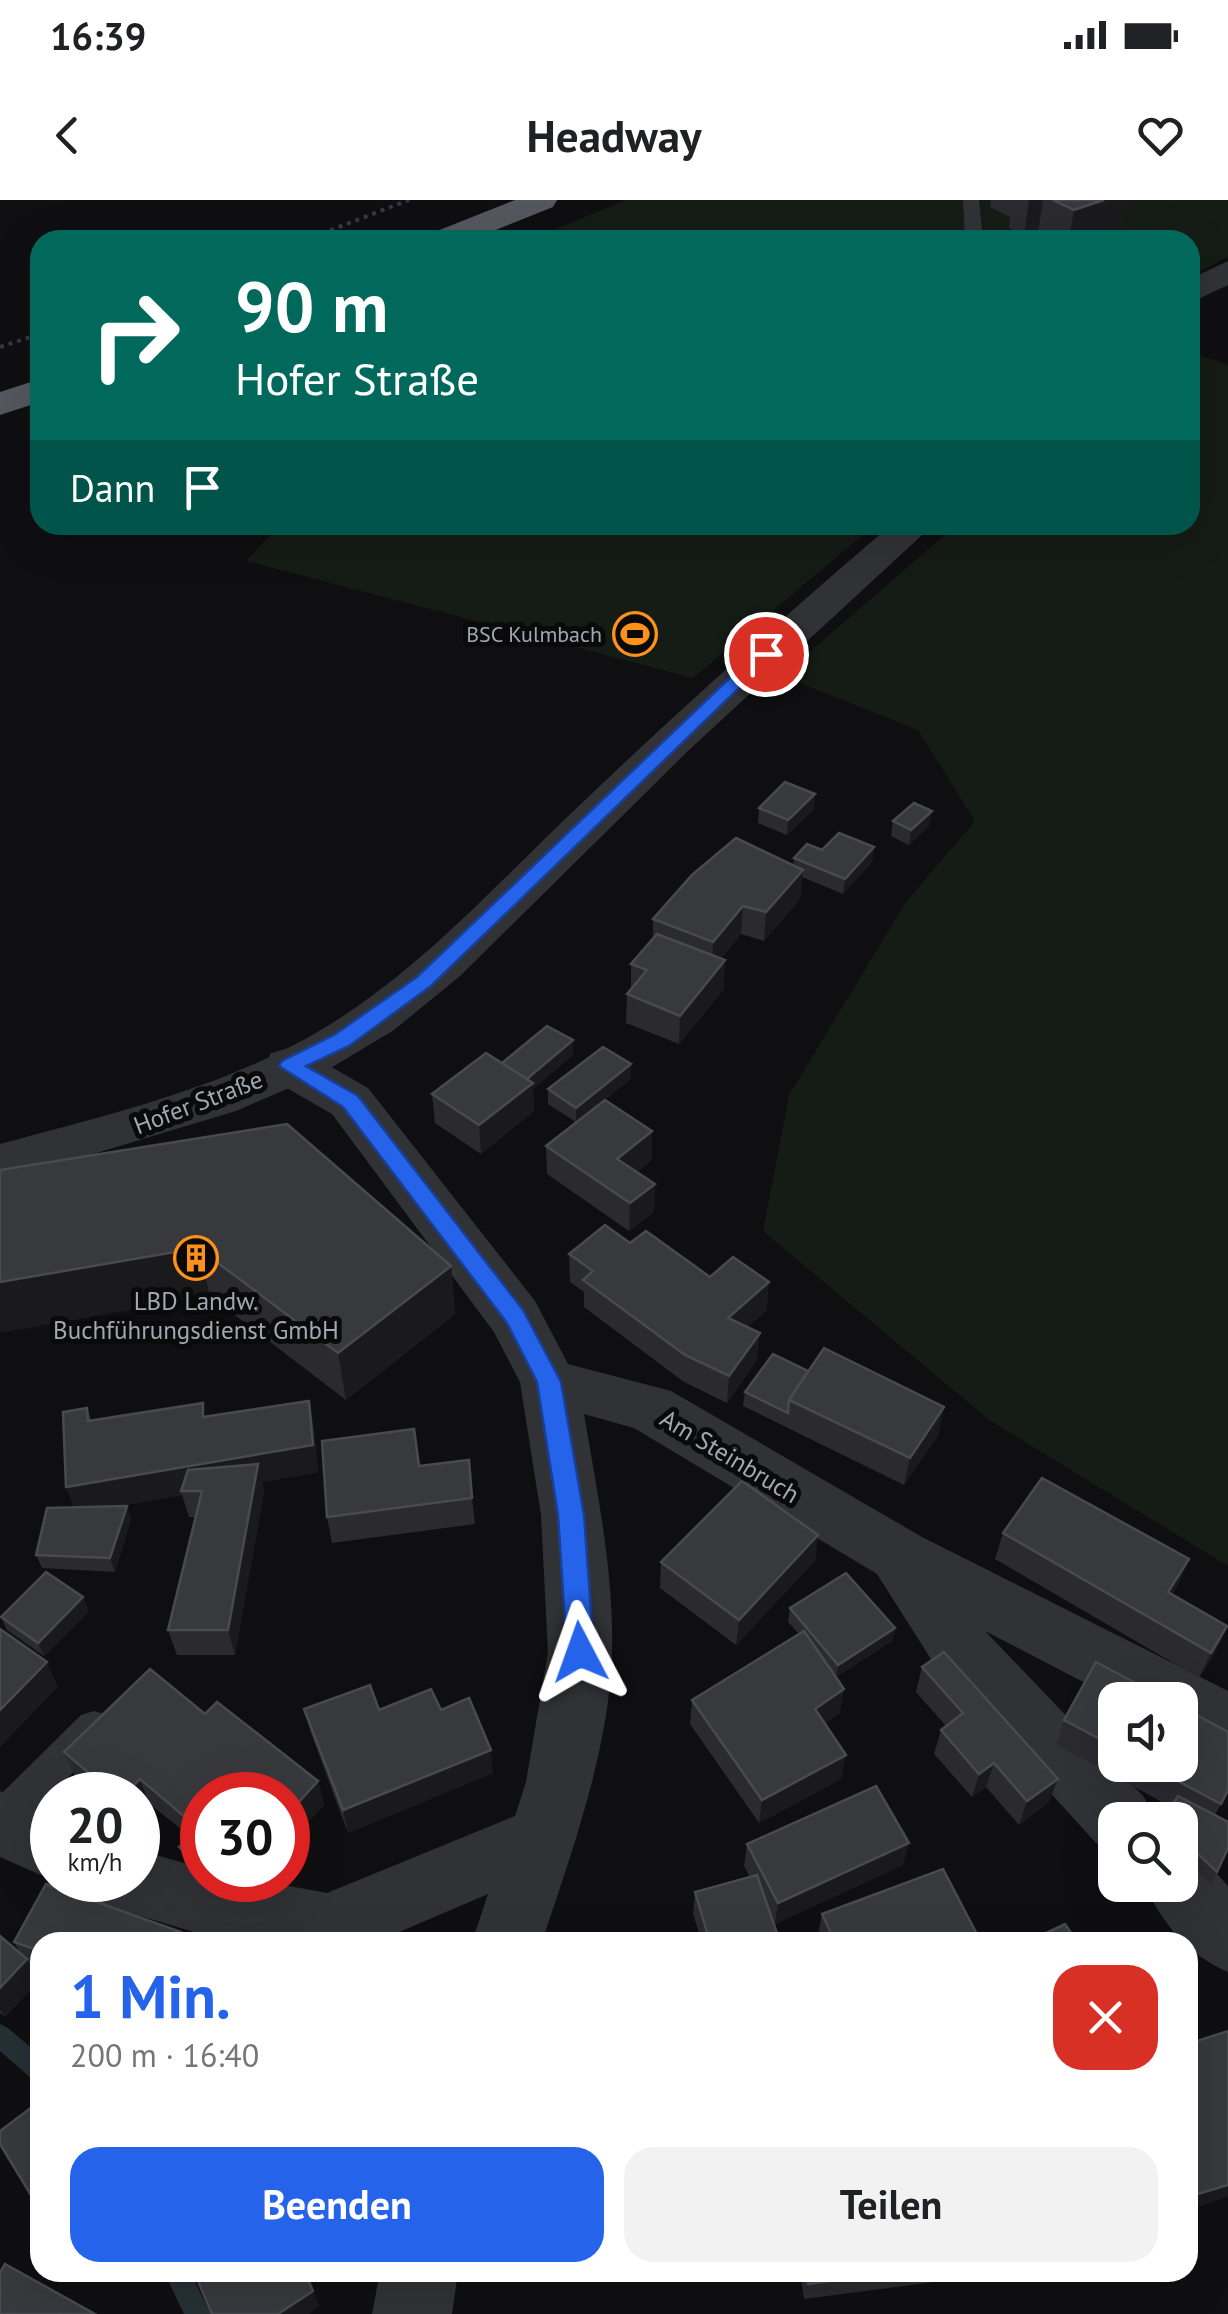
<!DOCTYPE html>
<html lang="de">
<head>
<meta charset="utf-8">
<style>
	:root { --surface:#fff; --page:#f2f2f2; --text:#202124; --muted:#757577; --accent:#2563eb }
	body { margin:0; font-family:"PT Sans",sans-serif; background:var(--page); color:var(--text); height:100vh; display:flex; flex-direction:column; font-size:38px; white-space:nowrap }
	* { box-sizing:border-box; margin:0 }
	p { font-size:32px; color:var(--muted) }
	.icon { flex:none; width:55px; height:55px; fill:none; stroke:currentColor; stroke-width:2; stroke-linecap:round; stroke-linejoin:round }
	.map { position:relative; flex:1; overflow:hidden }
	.details { position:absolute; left:30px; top:1732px; width:1168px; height:350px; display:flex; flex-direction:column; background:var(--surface); border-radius:30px; box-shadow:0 10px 40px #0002 }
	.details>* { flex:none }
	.guide { position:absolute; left:30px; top:30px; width:1170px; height:305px; border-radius:30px; box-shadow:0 10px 40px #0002; background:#00695c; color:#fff; overflow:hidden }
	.controls { position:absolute; left:1098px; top:1482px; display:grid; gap:20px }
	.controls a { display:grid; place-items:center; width:100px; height:100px; border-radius:20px; background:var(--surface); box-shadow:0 10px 40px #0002; font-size:50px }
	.speed { position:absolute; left:30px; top:1572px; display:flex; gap:20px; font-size:50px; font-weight:700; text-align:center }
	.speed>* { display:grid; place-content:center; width:130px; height:130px; border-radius:50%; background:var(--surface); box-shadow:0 10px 40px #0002; line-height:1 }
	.speed small { font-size:25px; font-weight:400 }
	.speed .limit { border:15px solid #d22; background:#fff; color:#111 }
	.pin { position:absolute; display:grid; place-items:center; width:85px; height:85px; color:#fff; margin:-42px; border:5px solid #fff; border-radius:50%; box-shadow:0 2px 10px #0007 }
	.me { position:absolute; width:110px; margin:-55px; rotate:356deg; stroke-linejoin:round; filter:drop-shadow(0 0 8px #0008) }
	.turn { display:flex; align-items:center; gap:35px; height:210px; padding:0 40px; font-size:45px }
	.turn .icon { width:130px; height:130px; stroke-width:2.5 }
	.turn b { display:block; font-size:70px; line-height:85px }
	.then { display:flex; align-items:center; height:95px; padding:0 40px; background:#0003; gap:20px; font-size:38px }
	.round { display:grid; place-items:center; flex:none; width:105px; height:105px; border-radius:30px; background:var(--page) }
	.headline { display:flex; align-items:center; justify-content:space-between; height:170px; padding:0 40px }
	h1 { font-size:60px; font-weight:700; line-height:75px; color:var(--accent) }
	.button { display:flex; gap:20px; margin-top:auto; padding:20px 40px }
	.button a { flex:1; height:115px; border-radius:30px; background:var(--accent); color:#fff; font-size:40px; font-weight:700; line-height:115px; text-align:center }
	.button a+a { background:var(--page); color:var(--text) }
	.status { display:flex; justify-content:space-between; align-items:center; height:70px; padding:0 50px; background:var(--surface); direction:ltr }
	.status svg { height:28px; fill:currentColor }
	header { display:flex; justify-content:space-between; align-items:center; height:130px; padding:0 40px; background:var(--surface); font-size:45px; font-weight:700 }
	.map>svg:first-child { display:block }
</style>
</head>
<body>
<div class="status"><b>16:39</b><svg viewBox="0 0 49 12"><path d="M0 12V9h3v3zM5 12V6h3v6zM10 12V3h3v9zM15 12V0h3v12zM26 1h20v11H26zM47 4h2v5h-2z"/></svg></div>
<header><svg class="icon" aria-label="back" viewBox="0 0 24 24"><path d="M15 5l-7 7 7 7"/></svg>Headway<svg class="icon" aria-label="heart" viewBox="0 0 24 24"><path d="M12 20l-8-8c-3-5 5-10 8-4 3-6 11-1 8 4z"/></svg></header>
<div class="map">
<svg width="1228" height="2114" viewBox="0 0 1228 2114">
	<rect width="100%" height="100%" fill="#0f0f11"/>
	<!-- green -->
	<g fill="#151b15">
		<polygon points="626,0 1228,0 1228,57 1190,76 1190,40 547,40 558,28"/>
		<polygon points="1190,152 1228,165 1228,1366 989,1220 763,1031 789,895 906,702 975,621 918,530 782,476 956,325 1190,325"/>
		<polygon points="280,325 875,325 693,478 246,361"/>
	</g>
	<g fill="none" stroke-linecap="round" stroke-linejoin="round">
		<!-- stream -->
		<g fill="#253035" fill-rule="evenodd">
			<polygon points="0,1824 8,1828 40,1855 40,1883 32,1879 0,1851"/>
			<polygon points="164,2072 190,2072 211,2114 184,2114"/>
		</g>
		<!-- path -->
		<g stroke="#36393d" stroke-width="4" stroke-dasharray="4 5" stroke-linecap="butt">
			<polyline points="305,40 409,0"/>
			<polyline points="0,147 40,134"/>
		</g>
		<!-- service -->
		<g fill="#303236" fill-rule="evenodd">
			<polygon points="963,0 979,0 983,40 965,40"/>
			<polygon points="94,1511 107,1515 112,1527 107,1539 13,1632 0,1638 0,1595 81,1515"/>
		</g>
		<!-- minor -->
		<g fill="#303236" fill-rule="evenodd">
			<path d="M289,848L307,853L368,888L535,1101L568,1164L671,1191L922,1337L1228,1491V1554L1180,1532V1500H1118L985,1431L1144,1597L1154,1620H1115V1650L1096,1643L936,1467L877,1374L634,1228L584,1214C597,1291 614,1373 612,1451C610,1548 572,1651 542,1742H472L488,1694L390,1736L392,1742H227L101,1704L91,1680H138V1650L202,1668V1680H257L327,1693L515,1616L526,1582L548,1452L541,1315L520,1182L494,1132L332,914L271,879L264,866L271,853Z"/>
			<polygon points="0,1591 52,1613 52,1680 0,1657"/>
			<path d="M1180,1651L1205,1661L1228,1686V1772C1190,1756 1161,1723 1145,1685H1180Z"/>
			<polygon points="380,2072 458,2072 452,2114 372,2114"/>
		</g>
		<!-- tertiary -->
		<g fill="#303236" fill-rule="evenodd">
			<polygon points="1228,61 1228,85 1190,103 1190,79"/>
			<path d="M891,325H933L689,550L460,776L394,830L319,875L236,911L0,982V944C111,914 227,887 326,827C424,767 499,681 582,603C682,507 786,415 891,325Z"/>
		</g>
		<!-- trunk -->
		<g fill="#54585e" fill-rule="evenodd">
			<polygon points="515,0 557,0 553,7 471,40 427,40 432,33"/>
			<polygon points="40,179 40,202 0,215 0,192"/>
		</g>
	</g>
	<!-- wall -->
	<g fill="#2b2b2f">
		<polygon points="991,0 1127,0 1122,27 1086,40 1055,40 1038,31 1024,36 1009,28 1010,17 990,7"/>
		<polygon points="759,608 814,609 787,635 758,623"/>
		<polygon points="893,621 929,626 909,645 891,636"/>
		<polygon points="874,647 872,662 843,694 802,677 800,699 764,741 741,734 721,759 724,789 679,844 626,823 627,794 631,790 631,764 653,738 653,719 793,666 794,658 822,650"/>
		<polygon points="573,855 533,889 534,911 481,954 435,923 432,894"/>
		<polygon points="631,864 631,879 579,920 652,960 637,972 655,984 654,1012 629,1031 547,974 546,946 576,922 548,904 548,889"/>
		<polygon points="0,970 451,1066 455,1114 346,1200 210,1096"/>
		<polygon points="630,1043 767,1110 747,1127 757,1160 727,1203 684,1182 584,1107 584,1092 570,1082 569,1054"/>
		<polygon points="773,1154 939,1234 904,1285 743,1206 745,1192"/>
		<polygon points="309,1201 314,1228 318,1272 262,1282 264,1291 235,1455 177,1455 168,1430 196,1317 189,1317 182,1295 118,1306 131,1319 115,1372 42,1368 36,1355 74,1307 87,1208 92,1221 206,1216"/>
		<polygon points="419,1266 472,1298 475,1324 332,1343 327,1317"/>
		<polygon points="1003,1333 1189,1359 1178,1385 1172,1394 1227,1426 1216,1451 1199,1478 995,1359"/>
		<polygon points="818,1335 815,1361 736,1445 660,1388 661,1362"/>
		<polygon points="790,1408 895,1428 892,1441 836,1477 840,1513 825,1523 841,1579 759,1623 690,1524 692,1500 799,1434 788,1422"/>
		<polygon points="89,1411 44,1456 7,1430 1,1417"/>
		<polygon points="922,1467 1049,1602 1019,1625 986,1587 972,1597 934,1554 941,1530 946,1526 916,1492"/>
		<polygon points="1115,1500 1115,1565 1180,1565 1228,1590 1215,1615 1217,1672 1211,1684 1180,1654 1180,1620 1171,1607 1056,1544 1064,1520"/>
		<polygon points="304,1509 441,1510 493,1573 348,1633 311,1533"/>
		<polygon points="205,1514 318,1581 324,1605 288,1644 288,1595 202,1595 202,1680 221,1680 213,1689 188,1669 179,1647 190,1636 138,1595 98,1595 75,1576 64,1552"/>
		<polygon points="747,1644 903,1665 775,1724 772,1719 780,1742 702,1742 693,1714 695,1692 750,1677 744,1666"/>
		<polygon points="231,1680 254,1680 244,1691"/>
		<polygon points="822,1714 981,1742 821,1742 818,1736"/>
		<polygon points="181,1732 186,1742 40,1742 40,1768 31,1765 40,1780 5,1817 0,1813 0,1736 21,1754 14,1742"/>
		<polygon points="800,2072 975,2072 973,2077 804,2099"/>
	</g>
	<!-- shaded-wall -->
	<g fill="#1a1a1d">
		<polygon points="1029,0 1043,0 1038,31 1024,36"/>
		<polygon points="1104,0 1127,0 1122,27 1086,40 1069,40 1074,10"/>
		<polygon points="815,594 814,609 787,635 788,620"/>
		<polygon points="932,611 929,626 909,645 911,630"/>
		<polygon points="874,647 872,662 843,694 845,679"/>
		<polygon points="803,670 800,699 764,741 766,712"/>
		<polygon points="743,706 741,734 712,770 713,742"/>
		<polygon points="725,760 724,789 679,844 680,816"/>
		<polygon points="573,840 573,855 533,889 534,911 481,954 479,925 525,881"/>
		<polygon points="631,864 631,879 576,922 576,908"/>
		<polygon points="652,931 652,960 617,987 617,959"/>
		<polygon points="655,984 654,1012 629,1031 630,1003"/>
		<polygon points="198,1048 210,1096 0,1133 0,1082"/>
		<polygon points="451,1066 455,1114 346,1200 338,1153"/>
		<polygon points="769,1082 767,1110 726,1145 728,1118"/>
		<polygon points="760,1133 757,1160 727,1203 729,1176"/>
		<polygon points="309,1201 314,1228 318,1272 262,1282 264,1291 235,1455 228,1430 202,1291 181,1291 182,1295 76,1313 66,1287"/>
		<polygon points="944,1207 939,1234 904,1285 910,1258"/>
		<polygon points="127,1306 131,1319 115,1372 110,1358"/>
		<polygon points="818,1335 815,1361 736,1445 739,1420"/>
		<polygon points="1189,1359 1178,1385 1157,1417 1168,1392"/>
		<polygon points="83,1397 89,1411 44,1456 38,1443"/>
		<polygon points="1227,1426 1216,1451 1199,1478 1211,1453"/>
		<polygon points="895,1428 892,1441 836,1477 838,1465"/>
		<polygon points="47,1462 58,1487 0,1547 0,1510"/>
		<polygon points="844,1489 840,1513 811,1533 815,1509"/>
		<polygon points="491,1550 493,1573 348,1633 343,1610"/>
		<polygon points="846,1555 841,1579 759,1623 762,1600"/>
		<polygon points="994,1563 986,1587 972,1597 979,1574"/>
		<polygon points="140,1579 149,1603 138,1615 138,1595 124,1595"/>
		<polygon points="1058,1579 1049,1602 1019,1625 1027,1601"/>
		<polygon points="318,1581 324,1605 288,1644 288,1614"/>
		<polygon points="909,1643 903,1665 775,1724 778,1703"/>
		<polygon points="209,1680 221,1680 213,1689"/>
		<polygon points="240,1680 254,1680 244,1691"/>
		<polygon points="181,1732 186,1742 176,1742"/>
		<polygon points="27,1759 40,1780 5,1817 0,1809 0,1788"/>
		<polygon points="1228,1985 1228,1997 1188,2010 1188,1997"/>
		<polygon points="313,2091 320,2106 309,2114 278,2114"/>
	</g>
	<!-- building -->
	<g fill="#37393d" stroke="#484a50" stroke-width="2.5">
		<polygon points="1053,0 1104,0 1074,10"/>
		<polygon points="785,582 815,594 788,620 759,608"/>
		<polygon points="914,603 932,611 911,630 893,621"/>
		<polygon points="839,633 874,647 845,679 794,658 807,644 822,650"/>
		<polygon points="736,638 803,670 766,712 743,706 713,742 653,719 692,675"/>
		<polygon points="657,734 725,760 680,816 627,794 647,770 631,764"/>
		<polygon points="547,826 573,840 527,879 502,863"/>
		<polygon points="603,847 631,864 576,908 548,889"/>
		<polygon points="486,853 533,883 479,925 432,894"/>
		<polygon points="605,900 652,931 617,959 655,984 630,1003 546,946"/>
		<polygon points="287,924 451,1066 338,1153 198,1048 0,1082 0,970"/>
		<polygon points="605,1025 630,1043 646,1031 710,1077 733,1057 769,1082 728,1118 760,1133 729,1176 685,1155 583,1080 593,1071 569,1054"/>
		<polygon points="824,1148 944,1207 910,1258 789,1200"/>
		<polygon points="773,1154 808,1171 789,1200 788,1213 745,1192"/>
		<polygon points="309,1201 313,1245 66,1287 63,1212 87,1208 88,1221 203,1203 203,1217"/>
		<polygon points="414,1229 419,1266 469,1260 472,1298 327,1317 322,1241"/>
		<polygon points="258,1264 228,1430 168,1430 202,1291 181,1291 188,1270"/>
		<polygon points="1042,1278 1189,1359 1168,1392 1227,1426 1211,1453 1003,1333"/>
		<polygon points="742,1281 818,1335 739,1420 661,1362"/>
		<polygon points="127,1306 110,1358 36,1355 47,1308"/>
		<polygon points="46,1372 83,1397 38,1443 1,1417"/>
		<polygon points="846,1373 895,1428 838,1465 790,1408"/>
		<polygon points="0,1429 47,1462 0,1510"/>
		<polygon points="804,1431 844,1489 815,1509 846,1555 762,1600 692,1500"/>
		<polygon points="944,1452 1058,1579 1027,1601 994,1563 979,1574 941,1530 963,1513 922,1467"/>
		<polygon points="1096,1462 1168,1500 1115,1500 1115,1547 1064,1520"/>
		<polygon points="150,1469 205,1514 217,1502 318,1581 288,1614 288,1595 202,1595 202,1666 179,1647 198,1628 140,1579 124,1595 115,1595 64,1552"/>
		<polygon points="370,1485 379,1510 431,1489 441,1510 469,1498 491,1550 343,1610 304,1509"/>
		<polygon points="1180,1506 1228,1532 1228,1590 1221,1604 1148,1565 1180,1565"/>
		<polygon points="876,1586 909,1643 778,1703 747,1644"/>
		<polygon points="1178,1596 1228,1622 1228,1648 1217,1672 1180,1637 1180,1620 1163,1620"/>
		<polygon points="943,1669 981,1742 835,1742 822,1714"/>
		<polygon points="757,1675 780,1742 710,1742 695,1692"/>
		<polygon points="46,1684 181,1732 176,1742 40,1742 40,1751 14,1742"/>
		<polygon points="1065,1724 1077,1742 1027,1742"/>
		<polygon points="0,1736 27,1759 0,1788"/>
		<polygon points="1228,1831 1228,1985 1188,1997 1188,1844"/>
		<polygon points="40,1901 40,2010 0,1944 0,1931"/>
		<polygon points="5,2064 95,2114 0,2114 0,2072"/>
		<polygon points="194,2072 305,2072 313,2091 278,2114 212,2114"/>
		<polygon points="807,2072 892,2072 808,2084"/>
	</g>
	<!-- route -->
	<polygon fill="#2563eb" stroke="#184099" stroke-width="2.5" points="759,450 774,454 431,786 349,846 306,866 358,896 523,1110 561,1182 584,1315 594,1452 590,1460 580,1463 571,1460 567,1452 558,1315 537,1182 507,1123 343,907 279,866 282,861 334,835 417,777"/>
	<!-- icons -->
	<defs>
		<g id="stadium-ring" transform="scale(2.25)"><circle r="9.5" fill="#0a0a0b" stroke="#fe911a" stroke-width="1.5"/><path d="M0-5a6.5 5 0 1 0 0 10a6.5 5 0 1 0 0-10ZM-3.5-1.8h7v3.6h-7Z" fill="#fe911a"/></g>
		<g id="building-ring" transform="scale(2.25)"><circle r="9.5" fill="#0a0a0b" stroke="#fe911a" stroke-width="1.5"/><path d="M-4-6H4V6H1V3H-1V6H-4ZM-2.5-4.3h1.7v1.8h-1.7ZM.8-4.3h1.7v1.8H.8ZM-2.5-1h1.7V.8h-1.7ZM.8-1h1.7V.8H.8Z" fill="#fe911a"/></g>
	</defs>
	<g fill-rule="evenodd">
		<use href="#stadium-ring" x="635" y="434"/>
		<use href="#building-ring" x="196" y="1058"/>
	</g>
	<g text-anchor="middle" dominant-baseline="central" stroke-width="10" stroke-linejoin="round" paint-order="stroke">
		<!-- far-poi labels -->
		<g font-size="22" fill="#9fa8b3" stroke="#0a0a0b" text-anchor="end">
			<text x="602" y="434">BSC Kulmbach</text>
		</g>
		<!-- street labels -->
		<g font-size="25" fill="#9fa8b3" stroke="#0a0a0b">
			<text transform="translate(198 902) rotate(-21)">Hofer Straße</text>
			<text transform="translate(730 1256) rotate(31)">Am Steinbruch</text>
		</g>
		<!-- poi labels -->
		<g font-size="25" fill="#9fa8b3" stroke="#0a0a0b">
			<text x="196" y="1101">LBD Landw.<tspan x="196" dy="29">Buchführungsdienst GmbH</tspan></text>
		</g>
	</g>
</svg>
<div class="controls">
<a><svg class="icon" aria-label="sound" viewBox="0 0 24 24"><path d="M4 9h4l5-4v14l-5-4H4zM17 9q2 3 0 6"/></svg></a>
<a><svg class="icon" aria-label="search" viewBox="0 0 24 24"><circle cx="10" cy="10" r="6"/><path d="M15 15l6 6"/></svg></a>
</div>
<div class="speed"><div>20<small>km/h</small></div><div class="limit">30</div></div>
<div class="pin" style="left:766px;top:454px;background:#d93025"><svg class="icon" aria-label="arrive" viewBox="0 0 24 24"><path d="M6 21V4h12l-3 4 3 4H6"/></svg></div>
<svg class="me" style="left:580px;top:1452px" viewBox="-20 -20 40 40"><path d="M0-17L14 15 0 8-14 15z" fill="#2563eb" stroke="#fff" stroke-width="4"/></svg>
<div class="guide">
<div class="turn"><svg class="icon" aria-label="right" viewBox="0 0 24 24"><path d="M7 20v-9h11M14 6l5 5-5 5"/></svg><div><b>90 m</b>Hofer Straße</div></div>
<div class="then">Dann<svg class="icon" aria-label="arrive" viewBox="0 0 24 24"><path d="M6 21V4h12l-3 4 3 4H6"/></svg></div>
</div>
<section class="details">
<div class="headline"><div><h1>1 Min.</h1><p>200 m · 16:40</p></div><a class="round" style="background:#d93025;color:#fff"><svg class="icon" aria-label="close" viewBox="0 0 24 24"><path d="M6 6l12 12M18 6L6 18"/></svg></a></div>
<div class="button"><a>Beenden</a><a>Teilen</a></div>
</section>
</div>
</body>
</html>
